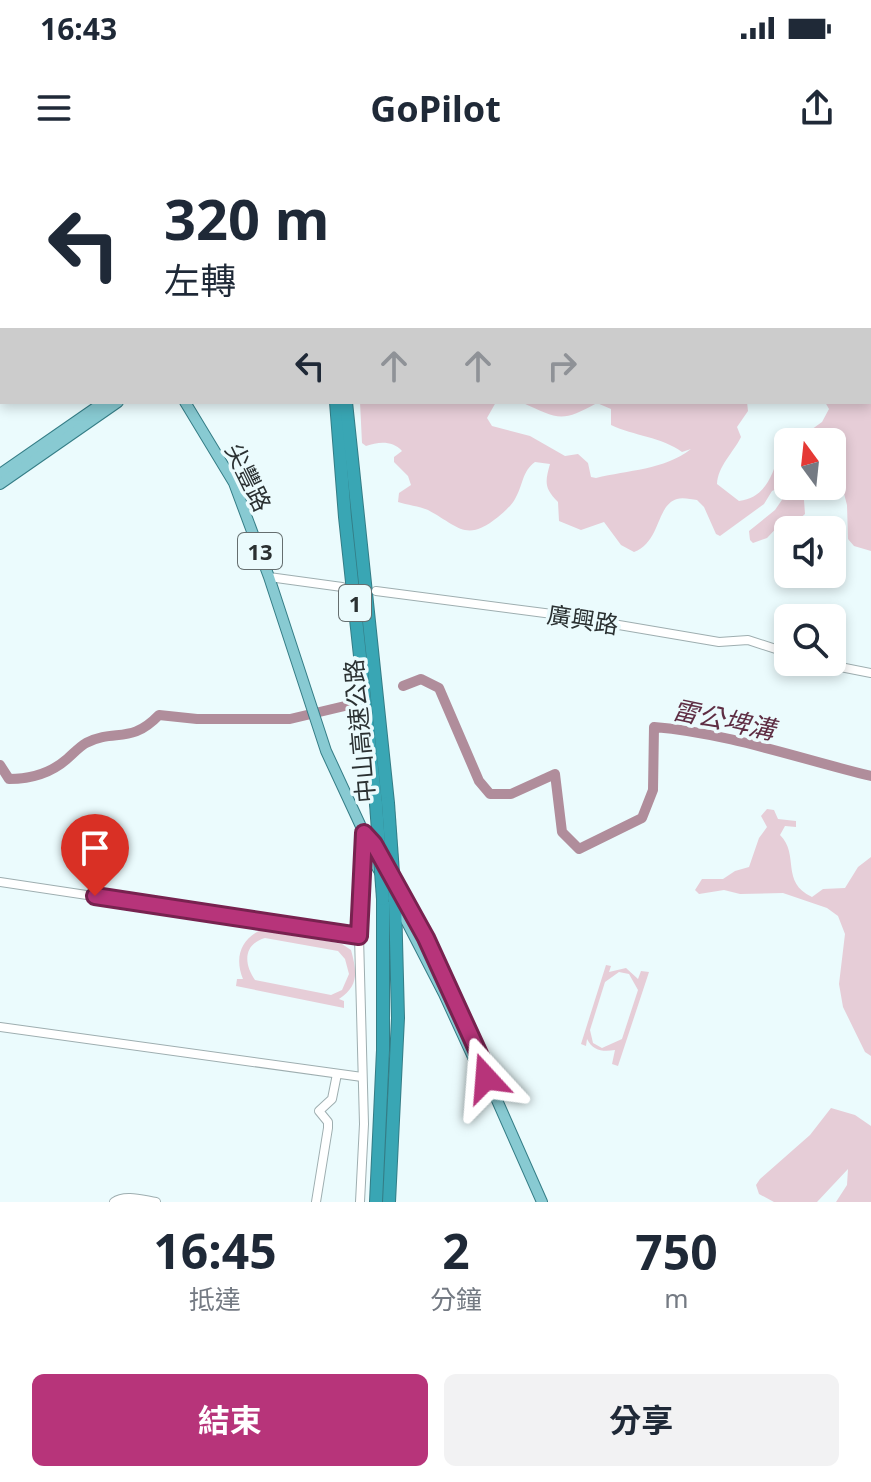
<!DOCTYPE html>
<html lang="zh-TW">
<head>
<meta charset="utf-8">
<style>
	:root { --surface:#fff; --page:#f2f2f3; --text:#1f2937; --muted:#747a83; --accent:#b7347a }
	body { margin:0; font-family:"Noto Sans","Noto Sans TC",sans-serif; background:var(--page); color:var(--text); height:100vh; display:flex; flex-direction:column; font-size:30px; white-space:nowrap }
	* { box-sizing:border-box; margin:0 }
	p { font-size:26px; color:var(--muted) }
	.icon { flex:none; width:44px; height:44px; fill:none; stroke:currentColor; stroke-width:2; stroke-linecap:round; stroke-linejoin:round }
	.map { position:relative; height:1042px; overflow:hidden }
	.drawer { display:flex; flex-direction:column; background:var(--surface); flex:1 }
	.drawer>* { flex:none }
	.hud { position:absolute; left:0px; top:0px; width:872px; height:244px; box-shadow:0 4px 12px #0003; background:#fff; color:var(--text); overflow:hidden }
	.needle { width:52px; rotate:345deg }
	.controls { position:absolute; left:774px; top:268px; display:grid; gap:16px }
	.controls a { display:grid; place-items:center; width:72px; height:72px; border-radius:12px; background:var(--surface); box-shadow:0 4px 12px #0003; font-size:40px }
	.pin { position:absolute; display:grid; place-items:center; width:68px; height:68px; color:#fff; margin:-82px -34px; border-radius:50% 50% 50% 0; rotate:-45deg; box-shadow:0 0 8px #0007 }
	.pin .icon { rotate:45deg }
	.me { position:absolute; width:88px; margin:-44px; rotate:341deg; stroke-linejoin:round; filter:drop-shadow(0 0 6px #0008) }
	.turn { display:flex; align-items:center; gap:28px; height:168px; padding:0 32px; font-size:36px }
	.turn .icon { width:104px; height:104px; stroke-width:2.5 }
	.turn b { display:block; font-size:56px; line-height:68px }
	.lanes { display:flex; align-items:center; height:76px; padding:0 32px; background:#0003; justify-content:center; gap:40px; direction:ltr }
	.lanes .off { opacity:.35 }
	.eta { display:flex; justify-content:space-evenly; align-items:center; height:136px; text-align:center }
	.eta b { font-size:48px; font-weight:700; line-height:56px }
	.cta { display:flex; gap:16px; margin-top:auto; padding:16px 32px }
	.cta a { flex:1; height:92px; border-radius:12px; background:var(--accent); color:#fff; font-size:32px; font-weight:700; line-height:92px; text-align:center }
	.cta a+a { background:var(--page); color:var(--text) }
	.status { display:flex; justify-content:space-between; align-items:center; height:56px; padding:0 40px; background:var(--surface); direction:ltr }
	.status svg { height:22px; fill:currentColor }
	header { display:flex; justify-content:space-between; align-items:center; height:104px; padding:0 32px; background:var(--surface); font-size:36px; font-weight:700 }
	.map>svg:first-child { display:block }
</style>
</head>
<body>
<div class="status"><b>16:43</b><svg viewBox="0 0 49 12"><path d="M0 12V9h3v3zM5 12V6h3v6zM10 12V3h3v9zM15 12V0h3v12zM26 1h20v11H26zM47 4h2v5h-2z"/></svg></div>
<header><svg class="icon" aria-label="menu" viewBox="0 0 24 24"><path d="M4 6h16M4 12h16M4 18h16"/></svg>GoPilot<svg class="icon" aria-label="share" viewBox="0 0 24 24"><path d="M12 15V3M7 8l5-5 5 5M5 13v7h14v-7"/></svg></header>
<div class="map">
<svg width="871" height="1042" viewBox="0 0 871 1042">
	<rect width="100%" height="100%" fill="#ebfbfd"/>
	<!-- green -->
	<g fill="#e6cdd7" fill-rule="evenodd">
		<polygon points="344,0 641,0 643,2 345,2"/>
		<polygon points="870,207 871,208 871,391 854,386 848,379 847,345 842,326 835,314 844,298 839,290 832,288 832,282 794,282 822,262 829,249 825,242 870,242"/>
		<path d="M360,242L414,244L496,242L487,258L492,266L530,276L565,296L578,294L588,303L591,317L596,318C628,310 664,310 691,289L682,292C662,277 634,276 611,265V249L597,243C561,263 558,259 521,242H747L748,251L737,267L741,277C733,293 718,306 717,324L739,341C765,338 773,315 779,293L788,286V326H803L805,354L798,360H784L767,378L753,383L750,380L749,371L775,350L786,334L785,329L781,327L772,331L764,344L720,376L716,374L704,347L697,340C691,339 682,337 677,339C656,345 661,382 634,392L621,385L604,362L581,370L559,361L558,342C544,328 545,322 550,304L535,302C522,311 523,326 515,339C511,346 505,351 498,357C466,383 458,366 428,350C419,346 407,345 398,342L399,333L411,325L408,316L394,302V297L402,291C392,280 378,282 366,286L362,283Z"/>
		<path d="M767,649L774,650L778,659L796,661V667L785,666L780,675C800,695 780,722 812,737L823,729L845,728L858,707L871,697V896L865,892L843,847L839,824L845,774L838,756L827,748L783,733L740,734L724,730L699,734L695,730L702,719H723L735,711L749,707L759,678L767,667L761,656Z"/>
		<path d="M263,769L342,784L351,790C357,812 359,826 339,839L344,841V848L236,826L237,819H243C234,797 241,778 263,769ZM265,778L338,791L345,799L349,814L342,830L331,835L255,820C243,803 244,784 265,778Z"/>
		<path d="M606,805L611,806L609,812L626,808L638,819L641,811L649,812L618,906L612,904L615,890C603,892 593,891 587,879L586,886L581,884ZM619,812L629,814L638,830L622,879L602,888L593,883L590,870L605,822Z"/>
		<polygon points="831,948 855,955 871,966 871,1042 836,1042 847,1025 848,1009 817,1042 774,1042 759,1034 756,1025 760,1019 810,975"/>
	</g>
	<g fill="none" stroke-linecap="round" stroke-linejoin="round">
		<!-- river -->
		<g stroke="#b08d9b" stroke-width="10">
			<path d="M403,526L421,519L439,528L479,621L490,634H511L555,614L562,672L579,689L642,658L653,630L654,567C728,573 800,599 871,616"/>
			<path d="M0,605L9,619C30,619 51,613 67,599C73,594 79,587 86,583C116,568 130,585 159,555L197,559H290L349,545"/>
		</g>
		<!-- minor casing -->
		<g stroke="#9eaeb0" stroke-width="10">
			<g id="minor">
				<polyline points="853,0 854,2"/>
				<polyline points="28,2 28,0"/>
				<polyline points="0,4 2,5"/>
				<polyline points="0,132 2,126"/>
				<polyline points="269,417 342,427"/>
				<polyline points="376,431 560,455 719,482 748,480 788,493"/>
				<polyline points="815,502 871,513"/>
				<polyline points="0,722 359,776"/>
				<polyline points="0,867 362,917"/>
				<path d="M114,1042C125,1034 143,1040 156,1042"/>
				<polyline points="316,1042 328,968 328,962 319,951 332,939 337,914"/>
				<polyline points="360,1042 364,964 359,776 363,678"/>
			</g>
		</g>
		<!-- major casing -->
		<g stroke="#347d86" stroke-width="12">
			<g id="major">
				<polyline points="255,0 256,2"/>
				<polyline points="264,0 265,2"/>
				<polyline points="108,2 109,0"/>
				<polyline points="185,242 234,323 269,417 326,591 364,673 369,693 381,714"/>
				<polyline points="0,314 104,242"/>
				<polyline points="0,324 118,242"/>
				<polyline points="394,722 426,778 450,832"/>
				<polyline points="395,739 444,834 478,908 486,918"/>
				<polyline points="485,913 542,1042"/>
			</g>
		</g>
		<!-- highway casing -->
		<g stroke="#347d86" stroke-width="14">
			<g id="highway">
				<polyline points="321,0 322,2"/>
				<polyline points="335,0 335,2"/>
				<polyline points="336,242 345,357 376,644"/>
				<polyline points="346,242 388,643"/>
				<polyline points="376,1042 383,890 383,739"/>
				<polyline points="389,1042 398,858 395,741"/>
			</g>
		</g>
		<!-- minor -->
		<use href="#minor" stroke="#fff" stroke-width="8"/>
		<!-- major -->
		<use href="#major" stroke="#88cad2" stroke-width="10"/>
		<!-- highway -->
		<use href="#highway" stroke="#39a6b4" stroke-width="12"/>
		<!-- highway-bridge casing -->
		<g stroke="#347d86" stroke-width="14" stroke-linecap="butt">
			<g id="highway-bridge">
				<polyline points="388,643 395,741"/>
				<polyline points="376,644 383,739"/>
			</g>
		</g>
		<!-- highway-bridge -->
		<use href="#highway-bridge" stroke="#39a6b4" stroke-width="12"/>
	</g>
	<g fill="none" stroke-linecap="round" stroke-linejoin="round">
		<!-- route casing -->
		<g stroke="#77224f" stroke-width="20">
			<polyline id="route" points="95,736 359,776 364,673 374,684 426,778 484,905 486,918"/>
		</g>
		<!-- route -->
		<use href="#route" stroke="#b7347a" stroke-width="14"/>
	</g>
	<g text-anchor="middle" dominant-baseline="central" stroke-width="7" stroke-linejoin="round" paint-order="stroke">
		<!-- shield labels -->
		<g fill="#ebfbfd" stroke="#656e6f" stroke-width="2">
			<rect x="238" y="373" width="44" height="36" rx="6"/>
			<rect x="339" y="425" width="32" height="36" rx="6"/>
		</g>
		<g font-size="22" font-weight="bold" fill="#2b3132">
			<text x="260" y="391">13</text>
			<text x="355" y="443">1</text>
		</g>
		<!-- street labels -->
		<g font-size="24" fill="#2b3132" stroke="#ebfbfd">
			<text transform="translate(249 317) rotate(64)">尖豐路</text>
			<text transform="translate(583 459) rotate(9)">廣興路</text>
			<text transform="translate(359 571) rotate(-95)">中山高速公路</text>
		</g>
		<!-- water labels -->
		<g font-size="26" font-style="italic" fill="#5e2e44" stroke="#ebfbfd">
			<text transform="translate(724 559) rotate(12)">雷公埤溝</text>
		</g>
	</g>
</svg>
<div class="controls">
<a><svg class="needle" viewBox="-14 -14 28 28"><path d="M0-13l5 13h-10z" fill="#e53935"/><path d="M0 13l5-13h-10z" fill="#747a83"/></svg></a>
<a><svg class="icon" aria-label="sound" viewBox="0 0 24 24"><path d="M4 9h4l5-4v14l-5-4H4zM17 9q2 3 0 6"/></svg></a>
<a><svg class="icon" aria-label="search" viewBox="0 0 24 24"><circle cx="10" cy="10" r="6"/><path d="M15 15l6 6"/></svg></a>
</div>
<div class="pin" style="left:95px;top:736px;background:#d93025"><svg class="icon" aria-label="arrive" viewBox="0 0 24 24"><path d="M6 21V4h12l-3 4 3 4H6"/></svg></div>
<svg class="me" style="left:486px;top:918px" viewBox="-20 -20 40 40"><path d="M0-17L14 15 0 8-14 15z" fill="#b7347a" stroke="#fff" stroke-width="4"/></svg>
<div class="hud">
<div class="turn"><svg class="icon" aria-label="left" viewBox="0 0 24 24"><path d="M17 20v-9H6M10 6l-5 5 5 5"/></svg><div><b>320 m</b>左轉</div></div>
<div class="lanes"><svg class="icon" aria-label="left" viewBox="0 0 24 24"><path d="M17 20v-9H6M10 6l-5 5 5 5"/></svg><svg class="icon off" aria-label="ahead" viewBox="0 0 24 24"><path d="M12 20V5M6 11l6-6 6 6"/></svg><svg class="icon off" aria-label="ahead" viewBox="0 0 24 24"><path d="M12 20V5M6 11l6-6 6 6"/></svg><svg class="icon off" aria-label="right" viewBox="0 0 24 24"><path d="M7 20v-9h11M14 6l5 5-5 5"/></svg></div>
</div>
</div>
<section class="drawer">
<div class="eta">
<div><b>16:45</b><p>抵達</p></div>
<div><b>2</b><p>分鐘</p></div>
<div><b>750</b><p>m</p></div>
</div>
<div class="cta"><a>結束</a><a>分享</a></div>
</section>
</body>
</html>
